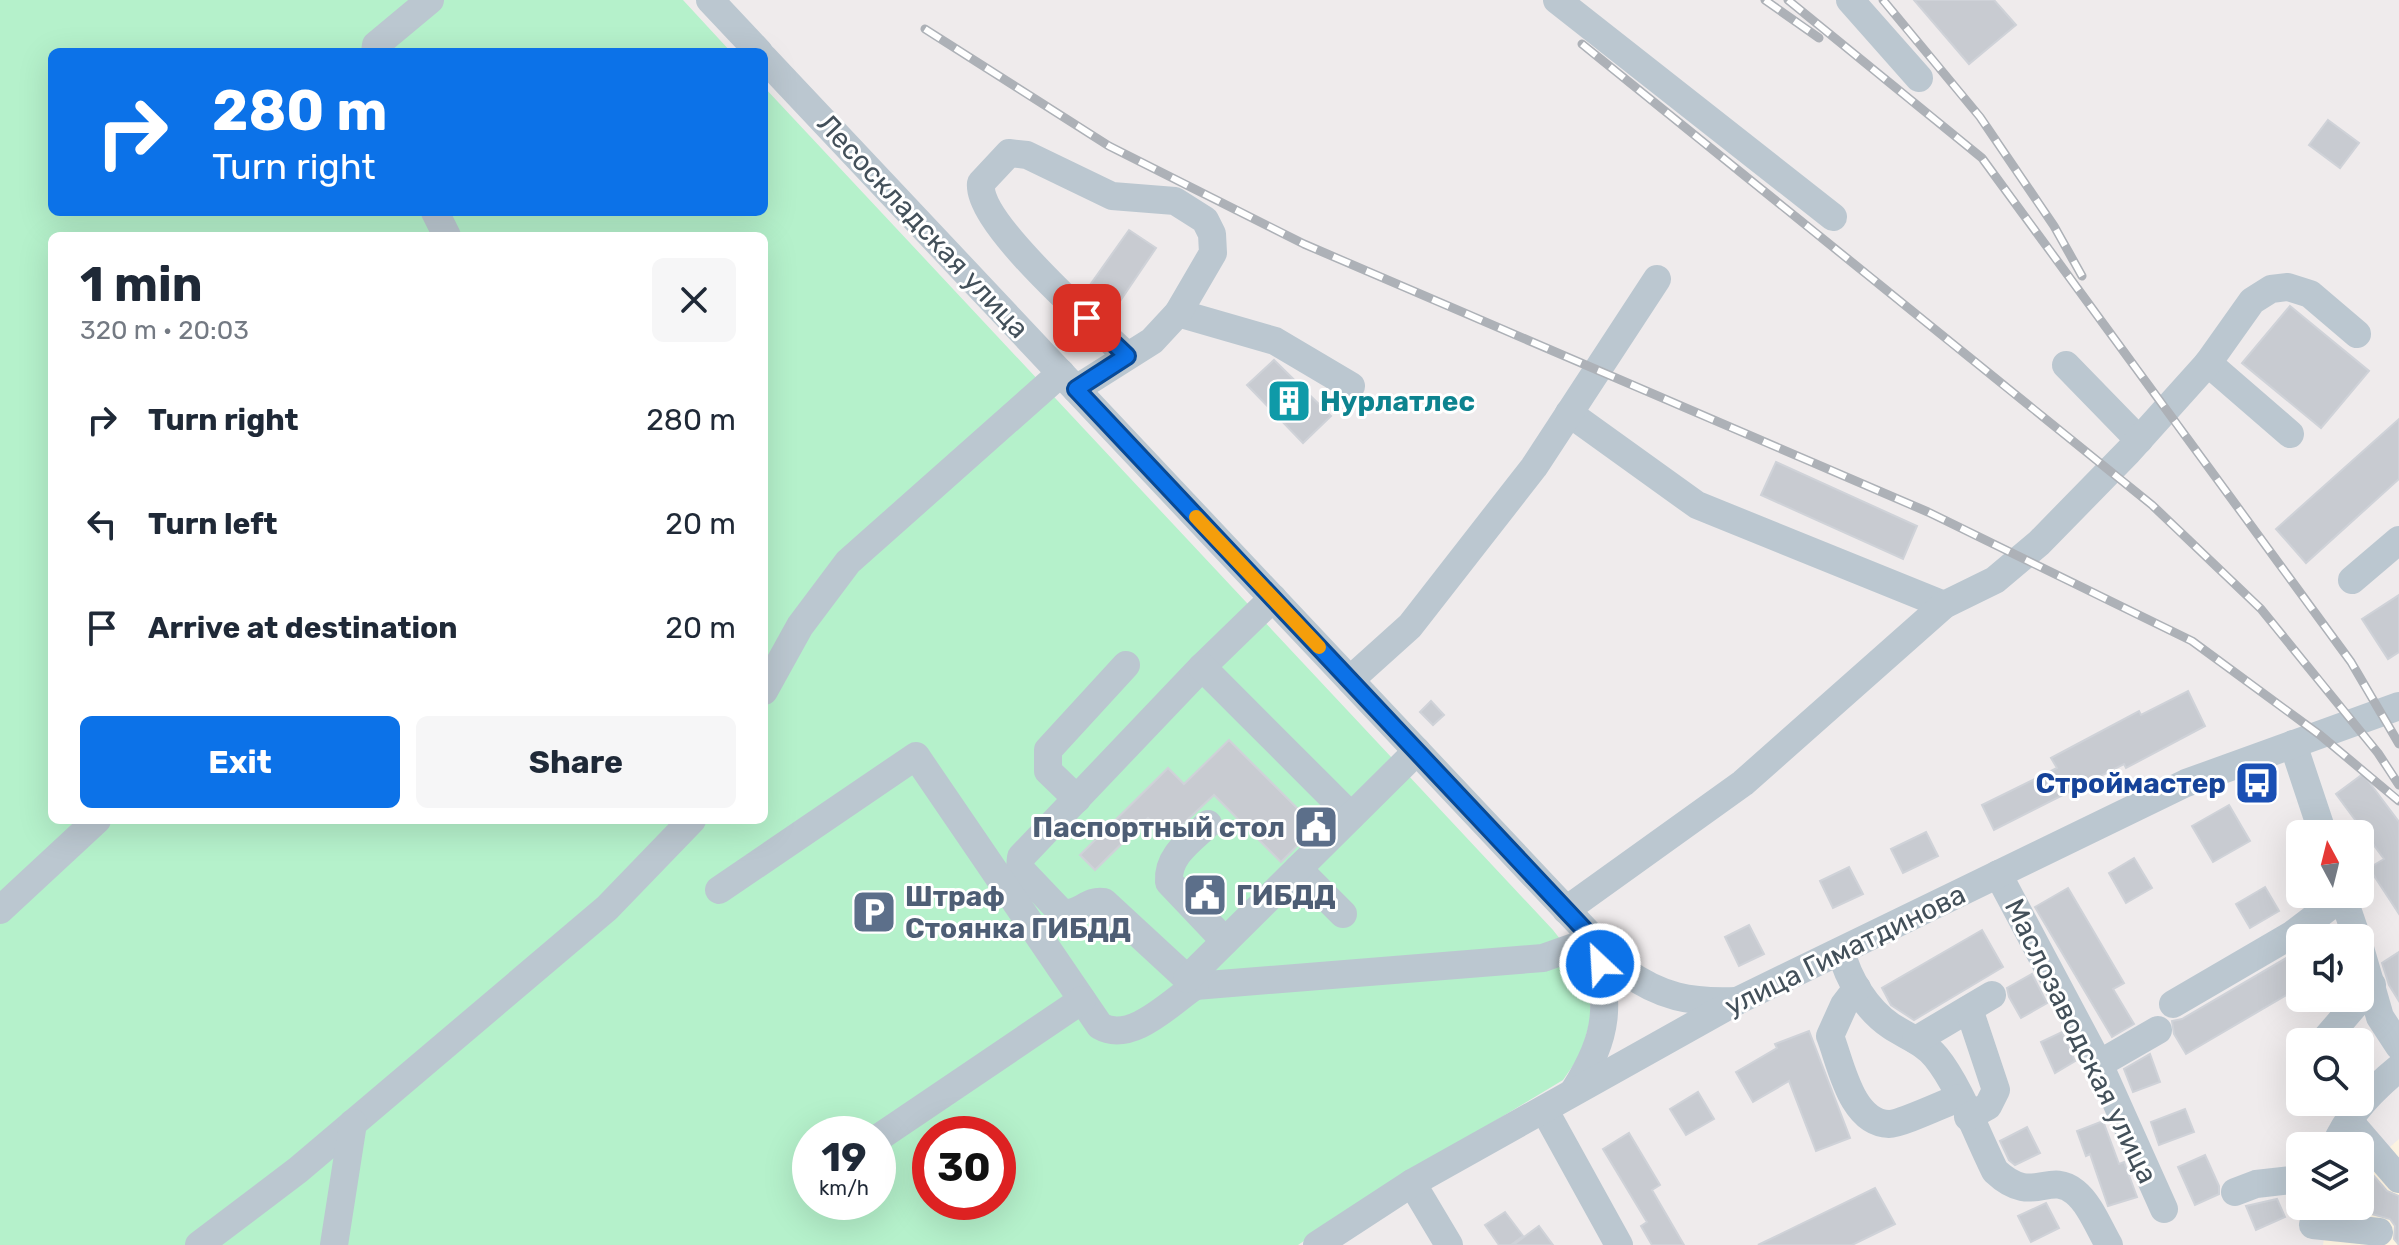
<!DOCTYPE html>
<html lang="en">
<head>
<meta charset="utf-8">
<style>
	:root { --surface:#fff; --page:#f6f6f7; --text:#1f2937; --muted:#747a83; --accent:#0c72e8 }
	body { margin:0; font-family:Rubik,sans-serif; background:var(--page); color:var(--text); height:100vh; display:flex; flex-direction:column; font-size:30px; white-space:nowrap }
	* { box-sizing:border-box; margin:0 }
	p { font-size:26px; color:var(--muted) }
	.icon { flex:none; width:44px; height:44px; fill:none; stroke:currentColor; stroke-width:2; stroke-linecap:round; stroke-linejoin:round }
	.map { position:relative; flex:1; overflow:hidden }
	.side { position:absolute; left:48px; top:232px; width:720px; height:592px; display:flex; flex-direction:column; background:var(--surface); border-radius:12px; box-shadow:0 8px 32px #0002 }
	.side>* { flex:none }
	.guide { position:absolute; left:48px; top:48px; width:720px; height:168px; border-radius:12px; box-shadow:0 8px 32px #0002; background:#0c72e8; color:#fff; overflow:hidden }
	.needle { width:52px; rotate:353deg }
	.fabs { position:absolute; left:2286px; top:820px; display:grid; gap:16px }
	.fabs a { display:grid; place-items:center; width:88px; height:88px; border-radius:12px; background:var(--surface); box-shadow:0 8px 32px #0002; font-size:40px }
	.speed { position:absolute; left:792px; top:1116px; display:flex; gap:16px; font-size:40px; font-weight:700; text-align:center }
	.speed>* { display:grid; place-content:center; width:104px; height:104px; border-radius:50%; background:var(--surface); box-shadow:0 8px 32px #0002; line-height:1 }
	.speed small { font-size:20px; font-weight:400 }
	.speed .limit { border:12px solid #d22; background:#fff; color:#111 }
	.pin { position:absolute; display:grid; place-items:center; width:68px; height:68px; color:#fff; margin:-34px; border-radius:16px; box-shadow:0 4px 12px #0006 }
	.me { position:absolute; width:88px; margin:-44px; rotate:335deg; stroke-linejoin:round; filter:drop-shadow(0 0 6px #0008) }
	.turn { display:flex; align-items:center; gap:28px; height:168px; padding:0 32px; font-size:36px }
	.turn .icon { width:104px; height:104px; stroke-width:2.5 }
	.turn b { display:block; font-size:56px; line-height:68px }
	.round { display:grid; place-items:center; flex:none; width:84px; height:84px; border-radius:12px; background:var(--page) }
	.summary { display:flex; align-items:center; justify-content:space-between; height:136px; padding:0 32px }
	h1 { font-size:48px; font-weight:700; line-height:60px }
	.button { display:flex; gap:16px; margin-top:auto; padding:16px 32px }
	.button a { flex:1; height:92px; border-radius:12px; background:var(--accent); color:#fff; font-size:32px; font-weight:700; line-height:92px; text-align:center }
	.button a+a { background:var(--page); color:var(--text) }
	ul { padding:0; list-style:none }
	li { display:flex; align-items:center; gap:24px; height:104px; padding:0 32px }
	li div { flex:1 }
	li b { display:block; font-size:30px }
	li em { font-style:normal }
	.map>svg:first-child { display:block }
</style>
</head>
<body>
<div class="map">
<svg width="2399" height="1245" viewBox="0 0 2399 1245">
	<rect width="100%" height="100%" fill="#efebec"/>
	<!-- commercial -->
	<polygon fill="#fdf4e2" points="2399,1139 2399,1245 2323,1245 2329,1206 2360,1206 2360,1173"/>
	<!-- green -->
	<path fill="#b5f1cb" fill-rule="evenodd" d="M0,0H683L731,52H52V212H764V87L1553,930L1588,975L1591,1017L1581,1054L1563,1080L1382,1189L1298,1245H0ZM52,236H764V820H52ZM810,1134H878V1202H810ZM930,1134H998V1202H930Z"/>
	<!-- building -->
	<g fill="#c8cbd1" stroke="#cfd2d8" stroke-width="2">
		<polygon points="1914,0 1994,0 2016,25 1969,64"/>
		<polygon points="2328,120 2359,143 2340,168 2309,145"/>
		<polygon points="1129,230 1156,248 1118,304 1090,285"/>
		<polygon points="2290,306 2369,371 2321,428 2242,363"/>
		<polygon points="1274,360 1331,416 1303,443 1247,385"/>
		<polygon points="2399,419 2399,479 2306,563 2276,529"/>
		<polygon points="1776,462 1917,526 1903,559 1761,495"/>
		<polygon points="2399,595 2399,652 2388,659 2362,619"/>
		<polygon points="2188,691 2205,726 2126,768 2124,764 1994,830 1982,805 2057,768 2051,758 2139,711 2141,715"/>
		<polygon points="1431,701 1444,715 1433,725 1420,712"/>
		<polygon points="1229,740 1316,827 1281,862 1214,795 1168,838 1148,818 1095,870 1080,855 1168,768 1184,784"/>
		<polygon points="2363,774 2399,822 2399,914 2369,868 2384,859 2336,794"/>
		<polygon points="2229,805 2250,841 2213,862 2192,826"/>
		<polygon points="1926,832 1938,856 1903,873 1891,849"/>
		<polygon points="2134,858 2152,888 2126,903 2109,873"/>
		<polygon points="1849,867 1863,894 1833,908 1820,881"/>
		<polygon points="2265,887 2279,911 2250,928 2236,904"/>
		<polygon points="2068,888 2124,983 2113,989 2134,1024 2112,1037 2035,907"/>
		<polygon points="1749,925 1764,954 1739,966 1725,937"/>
		<polygon points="1982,930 2003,967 1914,1020 1891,1005 1882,988"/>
		<polygon points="2300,950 2300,987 2186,1054 2174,1034 2172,1021 2182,1019"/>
		<polygon points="2399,952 2399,1001 2389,985 2382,963"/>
		<polygon points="2032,974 2047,1003 2021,1018 2009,997 2007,988"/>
		<polygon points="1809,1031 1850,1138 1816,1151 1789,1081 1753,1102 1736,1072 1777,1048 1775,1044"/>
		<polygon points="2062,1032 2075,1061 2055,1073 2041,1042"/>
		<polygon points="2150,1054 2160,1082 2133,1092 2124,1069"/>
		<polygon points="1698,1092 1714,1119 1686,1135 1670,1109"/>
		<polygon points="2185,1109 2194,1132 2159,1145 2151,1122"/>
		<polygon points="2103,1121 2119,1164 2124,1162 2137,1197 2108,1206 2090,1154 2086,1156 2077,1131"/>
		<polygon points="2027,1127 2040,1153 2015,1165 2009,1160 2000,1141"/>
		<polygon points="1629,1133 1660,1185 1652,1190 1684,1245 1652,1245 1641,1226 1647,1222 1603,1149"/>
		<polygon points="2205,1155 2219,1186 2219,1194 2195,1205 2178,1167"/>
		<polygon points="2367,1168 2387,1191 2399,1196 2399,1245 2394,1239 2395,1226 2390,1219 2372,1214 2360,1200 2360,1173"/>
		<polygon points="1875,1188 1895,1224 1852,1245 1758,1245"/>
		<polygon points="2277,1199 2285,1217 2256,1230 2246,1206"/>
		<polygon points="2046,1203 2059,1228 2031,1242 2018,1216"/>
		<polygon points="1505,1212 1523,1236 1511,1245 1499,1245 1485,1225"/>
		<polygon points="1539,1226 1553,1245 1513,1245"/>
	</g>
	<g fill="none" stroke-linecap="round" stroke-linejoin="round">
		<!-- minor -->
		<g stroke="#bbc7d0" stroke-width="28">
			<polyline points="710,0 759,52"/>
			<polyline points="1557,0 1833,217"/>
			<polyline points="1850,0 1919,78"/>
			<polyline points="375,52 376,45 430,0"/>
			<path d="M764,58L1623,970C1661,997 1690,1003 1737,1001"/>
			<polyline points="435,212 447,236"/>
			<polyline points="1178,313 1275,341 1351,386"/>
			<polyline points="2208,363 2290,434"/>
			<polyline points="2066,365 2139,440"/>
			<path d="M1076,389L1152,341L1178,313L1213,253L1212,234L1205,220L1175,201L1112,196L1027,155L1009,153L981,183C976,223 1096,326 1127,356"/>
			<polyline points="1569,413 1697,505 1944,605"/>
			<polyline points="2352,580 2399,540"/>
			<path d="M1273,598L1202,667L1021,857L1020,869L1062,913C1080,916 1087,899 1104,902L1195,986L1543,958L1594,940C1610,1006 1610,1033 1574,1091"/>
			<polyline points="1202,667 1351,816"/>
			<polyline points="1350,680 1410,626 1534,467 1657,279"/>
			<polyline points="764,691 800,626 848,562 1061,373"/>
			<polyline points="2293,744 2323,834"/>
			<polyline points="1077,799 1048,771 1048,750 1126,665"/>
			<path d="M1208,824C1190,841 1167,856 1169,882L1225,941"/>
			<polyline points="1298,869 1343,914"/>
			<polyline points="1998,874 2099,1064 2164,1209"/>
			<path d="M719,890L916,756L1100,1026C1131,1044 1170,1003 1195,986"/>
			<polyline points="2342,894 2357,938"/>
			<polyline points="0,910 97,820"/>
			<polyline points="1566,910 1743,783 1944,605 1995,580 2039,543 2128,452 2208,363 2252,301 2271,289 2288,287 2310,294 2357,334"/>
			<polyline points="2360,948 2380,1017 2399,1046"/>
			<path d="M1841,951C1848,979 1866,1009 1891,1026C1906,1036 1924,1042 1936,1057C1959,1085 1978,1137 1995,1171C2033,1207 2048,1170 2075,1192C2090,1204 2099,1228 2109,1245"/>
			<polyline points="1187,979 1417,751"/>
			<path d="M1857,988L1844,1005L1830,1036C1841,1064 1851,1123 1889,1124C1901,1124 1945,1103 1959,1098"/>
			<polyline points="2173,1004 2293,934 2343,896"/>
			<polyline points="1916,1040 1992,995"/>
			<polyline points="2323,1042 2372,985"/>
			<polyline points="2099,1064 2158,1030"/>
			<polyline points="1545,1111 1619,1245"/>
			<polyline points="1968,1117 1988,1106 1996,1090 1969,1009"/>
			<polyline points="2349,1121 2399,1179"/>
			<polyline points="878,1138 1082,1000"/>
			<path d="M2335,1146C2348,1114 2373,1089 2399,1068"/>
			<polyline points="1412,1183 1449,1245"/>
			<polyline points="2235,1192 2256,1184 2300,1179"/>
			<polyline points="2313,1225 2379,1232"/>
			<polyline points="199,1245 298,1170 607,908 692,820"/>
			<polyline points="334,1245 353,1123"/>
			<polyline points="1317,1245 1412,1183 1737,1001 2186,783 2399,706"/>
		</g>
		<!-- rail casing -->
		<g stroke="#adb1b7" stroke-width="9">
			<g id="rail">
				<polyline points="1765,0 1819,38"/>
				<polyline points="1788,0 1982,158 2351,662 2399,744"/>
				<polyline points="1883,0 1980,117 2054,226 2082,276"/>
				<polyline points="925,29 1109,146 1304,244 1928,512 2192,641 2320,735 2399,801"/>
				<polyline points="1582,44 2152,505 2261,609 2378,753 2399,785"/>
			</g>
		</g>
		<!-- rail -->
		<use href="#rail" stroke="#fff" stroke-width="6" stroke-dasharray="18" stroke-linecap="butt"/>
	</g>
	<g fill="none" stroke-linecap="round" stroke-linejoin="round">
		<!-- route casing -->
		<g stroke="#084a97" stroke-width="20">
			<polyline id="route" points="1087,318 1127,356 1076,389 1594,940 1600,964"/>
		</g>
		<!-- route -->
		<use href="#route" stroke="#0c72e8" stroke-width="14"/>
		<!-- slow -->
		<polyline stroke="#f59e0b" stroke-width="14" points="1196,517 1319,647"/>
	</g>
	<!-- icons -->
	<defs>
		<g id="building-square" transform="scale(2.3)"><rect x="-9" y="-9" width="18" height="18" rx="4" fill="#0f9aa8" stroke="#fff"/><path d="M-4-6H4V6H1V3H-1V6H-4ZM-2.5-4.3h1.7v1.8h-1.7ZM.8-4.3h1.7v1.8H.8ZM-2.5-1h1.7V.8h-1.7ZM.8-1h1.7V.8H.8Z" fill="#fff"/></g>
		<g id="bus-square" transform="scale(2.3)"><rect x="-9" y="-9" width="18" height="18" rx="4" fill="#1a4fb4" stroke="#fff"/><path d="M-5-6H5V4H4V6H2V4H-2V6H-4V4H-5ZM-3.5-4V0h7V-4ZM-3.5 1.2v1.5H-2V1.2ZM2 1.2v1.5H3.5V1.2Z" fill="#fff"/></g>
		<g id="civic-square" transform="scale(2.3)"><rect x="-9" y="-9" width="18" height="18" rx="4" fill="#5c6f8a" stroke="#fff"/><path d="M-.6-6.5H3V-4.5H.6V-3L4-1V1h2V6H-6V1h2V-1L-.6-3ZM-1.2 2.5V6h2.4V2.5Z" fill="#fff"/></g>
		<g id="parking-square" transform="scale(2.3)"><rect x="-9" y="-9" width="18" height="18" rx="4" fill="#5c6f8a" stroke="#fff"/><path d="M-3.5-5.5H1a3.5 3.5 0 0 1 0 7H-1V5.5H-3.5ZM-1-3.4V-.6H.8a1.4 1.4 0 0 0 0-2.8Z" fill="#fff"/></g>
	</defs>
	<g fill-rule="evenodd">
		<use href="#building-square" x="1289" y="401"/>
		<use href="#bus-square" x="2257" y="783"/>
		<use href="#civic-square" x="1316" y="827"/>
		<use href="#civic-square" x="1205" y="895"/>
		<use href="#parking-square" x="874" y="912"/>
	</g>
	<g text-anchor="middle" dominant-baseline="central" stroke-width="6" stroke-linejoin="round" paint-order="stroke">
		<!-- street labels -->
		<g font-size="28" fill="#43505a" stroke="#fff">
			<text transform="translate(923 226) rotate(47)">Лесоскладская улица</text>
			<text transform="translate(1845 950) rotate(-26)">улица Гиматдинова</text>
			<text transform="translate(2081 1041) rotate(64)">Маслозаводская улица</text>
		</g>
		<!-- culture labels -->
		<g font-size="28" font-weight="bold" fill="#0d838f" stroke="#fff" text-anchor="start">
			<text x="1320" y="401">Нурлатлес</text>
		</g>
		<!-- transit labels -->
		<g font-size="28" font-weight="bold" fill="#164399" stroke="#fff" text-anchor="end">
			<text x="2226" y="783">Строймастер</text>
		</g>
		<!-- service labels -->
		<g font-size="28" font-weight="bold" fill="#4e5e75" stroke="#fff" text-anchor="start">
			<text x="1285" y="827" text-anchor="end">Паспортный стол</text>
			<text x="1236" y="895">ГИБДД</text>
			<text x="905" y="896">Штраф<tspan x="905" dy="32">Стоянка ГИБДД</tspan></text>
		</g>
	</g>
</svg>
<div class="fabs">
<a><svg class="needle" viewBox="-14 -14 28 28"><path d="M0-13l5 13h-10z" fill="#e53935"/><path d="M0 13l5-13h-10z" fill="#747a83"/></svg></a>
<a><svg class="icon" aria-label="sound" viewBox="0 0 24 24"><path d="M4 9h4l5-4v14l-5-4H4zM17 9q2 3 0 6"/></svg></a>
<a><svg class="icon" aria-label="search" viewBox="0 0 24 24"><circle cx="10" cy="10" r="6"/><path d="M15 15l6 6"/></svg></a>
<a><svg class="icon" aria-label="layers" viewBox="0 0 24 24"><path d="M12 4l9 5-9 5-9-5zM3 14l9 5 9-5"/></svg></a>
</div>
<div class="speed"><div>19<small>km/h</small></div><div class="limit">30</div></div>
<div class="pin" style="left:1087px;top:318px;background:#d93025"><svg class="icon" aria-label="arrive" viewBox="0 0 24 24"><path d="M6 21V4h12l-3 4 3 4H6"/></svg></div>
<svg class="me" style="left:1600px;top:964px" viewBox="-20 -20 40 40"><circle r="17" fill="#0c72e8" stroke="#fff" stroke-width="3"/><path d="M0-11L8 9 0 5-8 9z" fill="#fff"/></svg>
<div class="guide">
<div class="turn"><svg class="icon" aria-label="right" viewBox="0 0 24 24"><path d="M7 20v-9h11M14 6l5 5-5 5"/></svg><div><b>280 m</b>Turn right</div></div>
</div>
<section class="side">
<div class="summary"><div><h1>1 min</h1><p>320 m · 20:03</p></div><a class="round"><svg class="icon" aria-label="close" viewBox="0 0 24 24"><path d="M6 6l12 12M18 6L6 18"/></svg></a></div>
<ul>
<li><svg class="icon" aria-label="right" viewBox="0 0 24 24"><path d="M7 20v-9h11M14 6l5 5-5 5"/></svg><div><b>Turn right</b></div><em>280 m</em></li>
<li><svg class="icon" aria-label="left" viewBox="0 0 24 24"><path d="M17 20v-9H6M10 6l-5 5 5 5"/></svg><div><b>Turn left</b></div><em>20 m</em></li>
<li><svg class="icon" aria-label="arrive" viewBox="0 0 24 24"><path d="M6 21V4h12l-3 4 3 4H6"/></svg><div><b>Arrive at destination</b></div><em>20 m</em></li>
</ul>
<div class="button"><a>Exit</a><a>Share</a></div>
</section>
</div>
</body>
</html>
